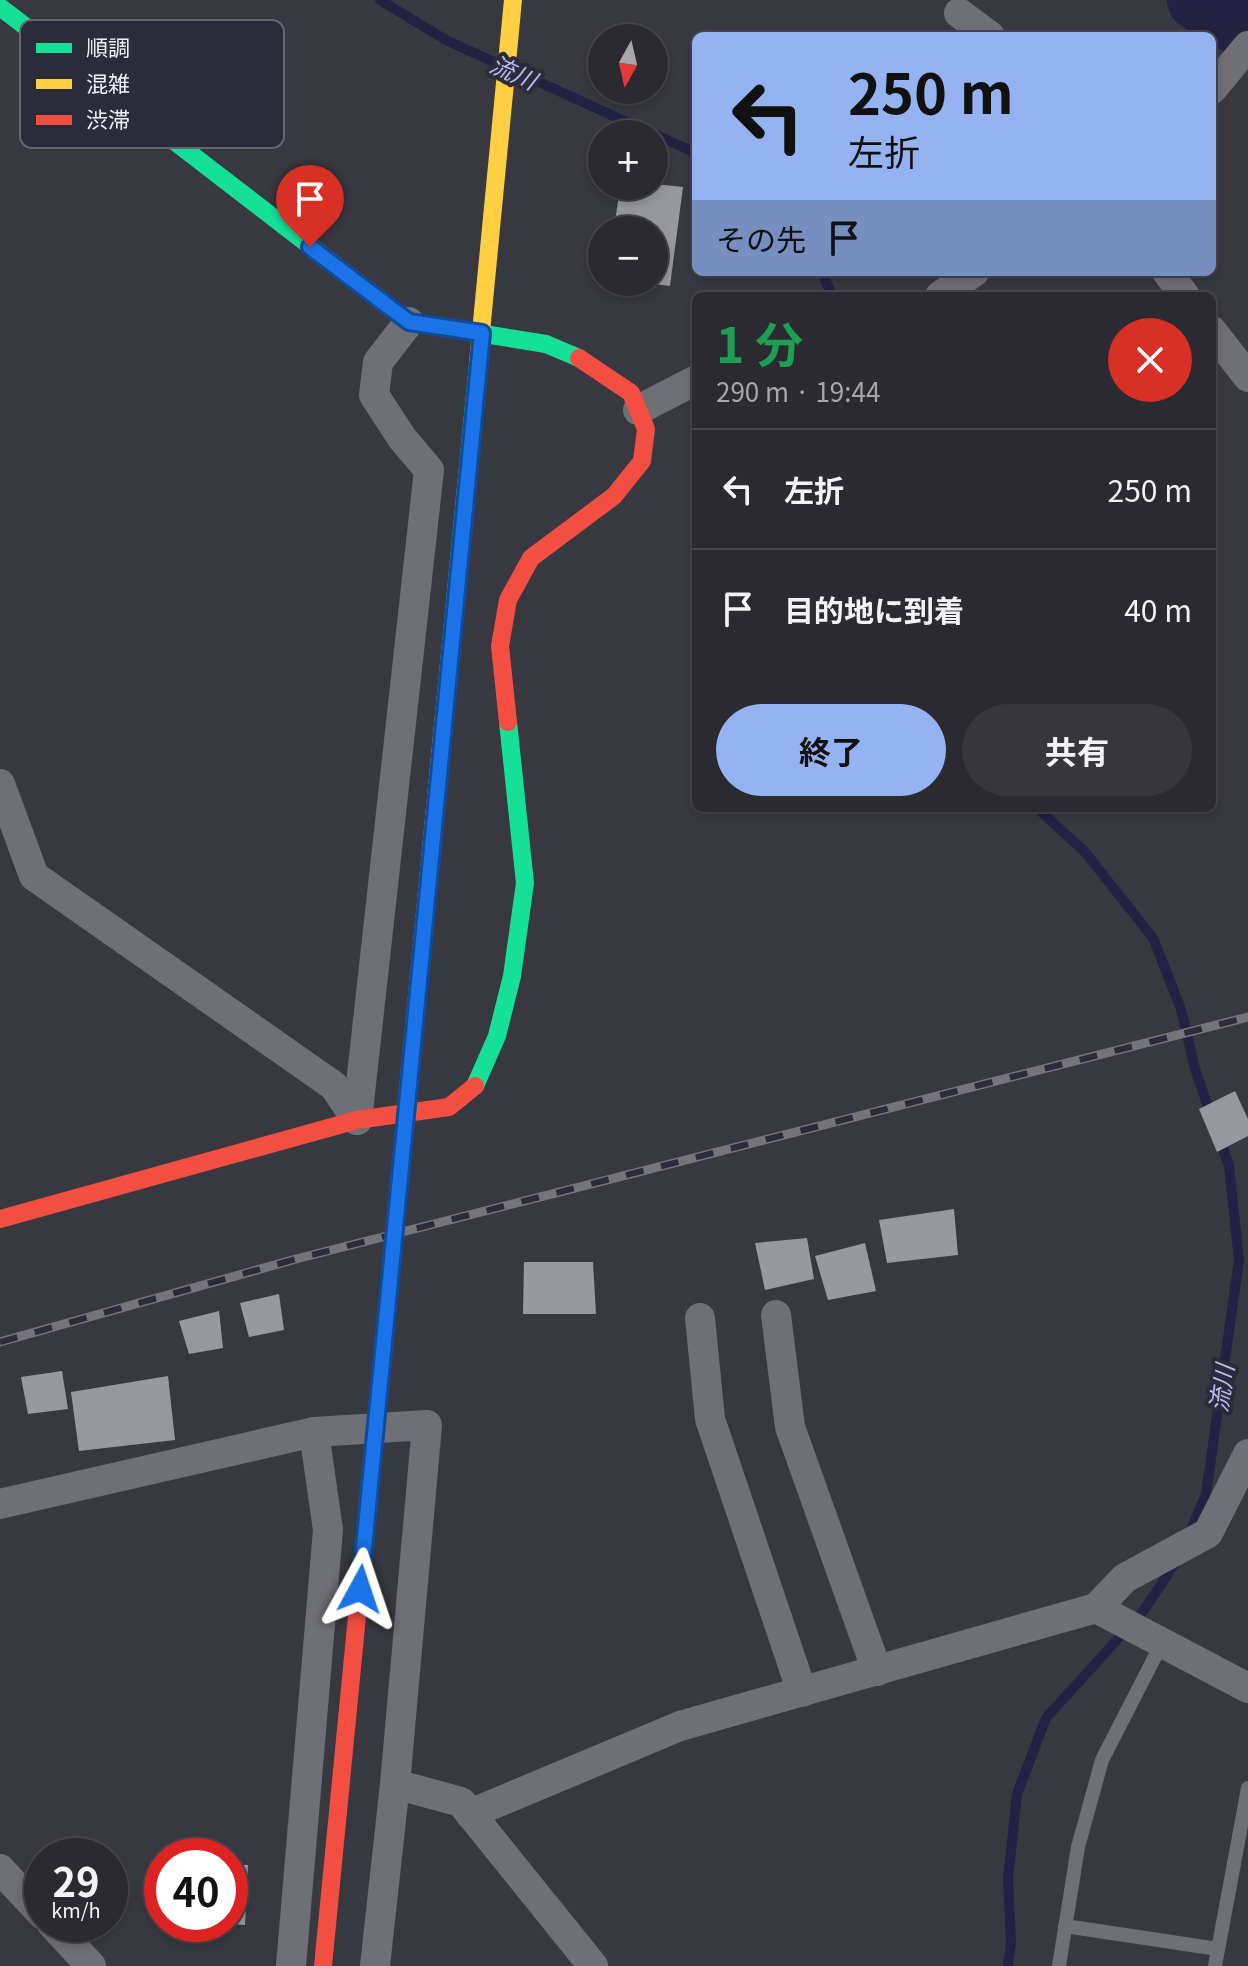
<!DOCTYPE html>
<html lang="ja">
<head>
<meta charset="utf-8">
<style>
	:root { --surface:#2a2a30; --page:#36363c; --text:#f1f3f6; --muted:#a5a7ab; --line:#46464c; --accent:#95b2f1 }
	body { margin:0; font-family:Georgia,"Noto Sans JP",serif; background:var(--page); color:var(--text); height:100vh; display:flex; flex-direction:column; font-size:30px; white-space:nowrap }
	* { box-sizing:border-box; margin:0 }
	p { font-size:26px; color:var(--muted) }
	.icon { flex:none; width:44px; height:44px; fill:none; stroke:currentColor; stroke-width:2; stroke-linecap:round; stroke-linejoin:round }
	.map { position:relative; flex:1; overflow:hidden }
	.panel { position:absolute; left:692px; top:292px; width:524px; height:520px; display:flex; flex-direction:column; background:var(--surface); border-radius:12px; box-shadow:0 4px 12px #0003,0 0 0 2px var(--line) }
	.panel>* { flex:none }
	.guide { position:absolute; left:692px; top:32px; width:524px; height:244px; border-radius:12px; box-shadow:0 4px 12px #0003,0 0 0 2px var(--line); background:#95b2f1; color:#111; overflow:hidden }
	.needle { width:52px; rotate:188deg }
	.controls { position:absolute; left:588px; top:24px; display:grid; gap:16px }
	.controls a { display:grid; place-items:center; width:80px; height:80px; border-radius:50%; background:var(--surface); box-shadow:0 4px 12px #0003,0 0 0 2px var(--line); font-size:40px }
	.speed { position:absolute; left:24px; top:1838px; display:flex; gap:16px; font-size:40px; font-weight:700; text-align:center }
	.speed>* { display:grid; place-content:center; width:104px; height:104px; border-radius:50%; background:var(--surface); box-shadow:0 4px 12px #0003,0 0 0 2px var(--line); line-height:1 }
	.speed small { font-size:20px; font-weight:400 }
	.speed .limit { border:12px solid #d22; background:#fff; color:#111 }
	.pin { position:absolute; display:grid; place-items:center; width:68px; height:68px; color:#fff; margin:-82px -34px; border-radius:50% 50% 50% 0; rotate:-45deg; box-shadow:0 0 8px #0007 }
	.pin .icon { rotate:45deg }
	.me { position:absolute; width:88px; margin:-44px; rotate:5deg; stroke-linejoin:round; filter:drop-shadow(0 0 6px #0008) }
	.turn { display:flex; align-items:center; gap:28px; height:168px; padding:0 24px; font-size:36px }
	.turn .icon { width:104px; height:104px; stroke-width:2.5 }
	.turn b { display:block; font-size:56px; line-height:68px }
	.then { display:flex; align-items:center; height:76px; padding:0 24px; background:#0003; gap:16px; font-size:30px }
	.round { display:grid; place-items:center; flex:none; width:84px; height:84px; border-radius:42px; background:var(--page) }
	.summary { display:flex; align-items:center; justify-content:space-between; height:136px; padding:0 24px }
	h1 { font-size:48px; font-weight:700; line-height:60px; color:#1e9e55 }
	.button { display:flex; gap:16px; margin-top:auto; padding:16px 24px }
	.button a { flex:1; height:92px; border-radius:48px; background:var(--accent); color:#111; font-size:32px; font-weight:700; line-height:92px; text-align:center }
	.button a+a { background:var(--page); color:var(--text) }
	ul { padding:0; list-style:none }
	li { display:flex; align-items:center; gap:24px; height:120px; padding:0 24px; border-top:2px solid var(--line) }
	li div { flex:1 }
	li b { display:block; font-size:30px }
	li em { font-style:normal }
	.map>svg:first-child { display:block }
</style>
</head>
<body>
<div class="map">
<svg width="1248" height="1966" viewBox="0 0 1248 1966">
	<rect width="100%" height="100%" fill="#383840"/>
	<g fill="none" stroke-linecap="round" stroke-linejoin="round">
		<!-- stream -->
		<g stroke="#242143" stroke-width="10">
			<polyline points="380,0 446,40 498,64"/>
			<polyline points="517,72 653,134"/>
			<polyline points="654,134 696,153"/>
			<polyline points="822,272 832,296"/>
			<polyline points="1037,808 1085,852 1153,938 1181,1009 1195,1069 1212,1118"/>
			<polyline points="1188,1537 1206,1494 1239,1260 1229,1166 1219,1137"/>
			<polyline points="1008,1966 1011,1943 1008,1879 1017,1794 1046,1718 1144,1610 1176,1562"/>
		</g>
		<!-- river -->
		<polyline stroke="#242143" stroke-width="60" points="1197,0 1248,31"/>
	</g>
	<!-- building -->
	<g fill="#9898a1">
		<polygon points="654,184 683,187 670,286 654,284 654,230 614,230 620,186 654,186"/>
		<polygon points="1235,1091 1248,1119 1248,1136 1217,1152 1199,1109"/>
		<polygon points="954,1209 958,1255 887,1263 879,1220"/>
		<polygon points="807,1238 814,1279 765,1290 755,1243"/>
		<polygon points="865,1243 876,1291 828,1300 815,1256"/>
		<polygon points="524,1262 593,1262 596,1314 523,1314"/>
		<polygon points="279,1294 284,1330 249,1337 240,1303"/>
		<polygon points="219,1311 223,1348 189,1354 179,1321"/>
		<polygon points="62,1371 68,1409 28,1414 21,1377"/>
		<polygon points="168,1376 175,1440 79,1451 71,1392"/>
		<polygon points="230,1864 248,1865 245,1925 230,1924"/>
		<polygon points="159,1883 162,1883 162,1921 158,1921"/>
	</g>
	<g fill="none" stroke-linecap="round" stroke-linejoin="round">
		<!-- lane -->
		<g stroke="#6f6f76" stroke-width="14">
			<polyline points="1065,1926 1218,1949"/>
			<polyline points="1059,1966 1078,1847 1102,1760 1162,1643"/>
			<polyline points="1215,1966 1248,1788"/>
		</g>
		<!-- street -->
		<g stroke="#6f6f76" stroke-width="30">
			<polyline points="959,13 990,36"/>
			<polyline points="1212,89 1248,46"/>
			<polyline points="1167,272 1185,296"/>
			<polyline points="940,296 974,272"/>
			<polyline points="1212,331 1248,377"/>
			<polyline points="638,410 696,380"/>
			<polyline points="0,784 34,876 334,1086 357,1120"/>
			<polyline points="357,1120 429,470 402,438 374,395 378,362 409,322"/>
			<polyline points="776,1315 790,1427 877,1671"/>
			<polyline points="700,1318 710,1419 802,1692"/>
			<polyline points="0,1504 314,1432 427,1425 395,1784 375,1966"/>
			<polyline points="1096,1608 1125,1578 1208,1533 1248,1454"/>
			<polyline points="395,1784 461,1802 593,1966"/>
			<polyline points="470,1814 680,1726 1096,1608 1248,1688"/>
			<polyline points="0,1869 42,1914"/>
			<polyline points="52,1924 91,1966"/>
			<polyline points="291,1966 328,1530 314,1432"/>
		</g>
		<!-- fast -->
		<g stroke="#16e098" stroke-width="18">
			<polyline points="0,7 409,322 546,344 579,358"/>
			<polyline points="446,694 478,363"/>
			<polyline points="475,1086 497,1036 512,976 525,883 508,722"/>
		</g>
		<!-- slow -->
		<g stroke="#ffcf43" stroke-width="18">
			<polyline points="478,363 513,0"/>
			<polyline points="389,1287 446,694"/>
		</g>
		<!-- jam -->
		<g stroke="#f24e42" stroke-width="18">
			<polyline points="508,722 500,646 508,600 531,558 614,496 642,461 646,429 631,393 579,358"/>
			<polyline points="0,1219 357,1120 449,1107 475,1086"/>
			<polyline points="323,1966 389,1287"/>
		</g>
		<!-- rail casing -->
		<g stroke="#74747a" stroke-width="9">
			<polyline id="rail" points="0,1342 296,1259 1248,1017"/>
		</g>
		<!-- rail -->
		<use href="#rail" stroke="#2b2b3a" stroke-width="6" stroke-dasharray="18" stroke-linecap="butt"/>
	</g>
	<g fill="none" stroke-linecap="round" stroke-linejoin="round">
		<!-- route casing -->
		<g stroke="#114b97" stroke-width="20">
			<polyline id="route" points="310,247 409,322 482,333 360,1589"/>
		</g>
		<!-- route -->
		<use href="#route" stroke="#1a73e8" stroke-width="14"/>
	</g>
	<g text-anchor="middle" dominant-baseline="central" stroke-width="8" stroke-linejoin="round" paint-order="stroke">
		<!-- water labels -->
		<g font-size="24" font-style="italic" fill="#bcbcf3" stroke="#2b2b3a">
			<text transform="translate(514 71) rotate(24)">流川</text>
			<text transform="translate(1220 1388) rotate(-82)">流川</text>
		</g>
	</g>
	<!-- legend -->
	<rect x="20" y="20" width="264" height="128" rx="12" fill="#2b2b3a" stroke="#666673" stroke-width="2"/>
	<rect x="36" y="43" width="36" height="10" fill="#16e098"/>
	<rect x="36" y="79" width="36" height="10" fill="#ffcf43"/>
	<rect x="36" y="115" width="36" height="10" fill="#f24e42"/>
	<g font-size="22" fill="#efeff9">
		<text x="86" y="56">順調</text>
		<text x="86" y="92">混雑</text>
		<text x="86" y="128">渋滞</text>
	</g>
</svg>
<div class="controls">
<a><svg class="needle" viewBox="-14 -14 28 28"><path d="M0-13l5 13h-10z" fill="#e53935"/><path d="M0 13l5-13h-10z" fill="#a5a7ab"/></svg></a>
<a>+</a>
<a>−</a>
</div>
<div class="speed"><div>29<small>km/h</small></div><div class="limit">40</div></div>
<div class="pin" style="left:310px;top:247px;background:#d93025"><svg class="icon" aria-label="arrive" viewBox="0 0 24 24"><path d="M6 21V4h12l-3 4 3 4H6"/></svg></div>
<svg class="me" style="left:360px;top:1589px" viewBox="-20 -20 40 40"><path d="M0-17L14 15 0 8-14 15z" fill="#1a73e8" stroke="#fff" stroke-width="4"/></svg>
<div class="guide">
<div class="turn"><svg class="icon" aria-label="left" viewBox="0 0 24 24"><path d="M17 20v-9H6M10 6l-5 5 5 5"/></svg><div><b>250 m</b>左折</div></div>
<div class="then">その先<svg class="icon" aria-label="arrive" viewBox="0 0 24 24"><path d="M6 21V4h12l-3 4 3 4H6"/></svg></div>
</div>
<section class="panel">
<div class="summary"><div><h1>1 分</h1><p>290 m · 19:44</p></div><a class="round" style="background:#d93025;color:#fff"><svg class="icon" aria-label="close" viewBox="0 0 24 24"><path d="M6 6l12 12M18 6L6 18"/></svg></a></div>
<ul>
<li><svg class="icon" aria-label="left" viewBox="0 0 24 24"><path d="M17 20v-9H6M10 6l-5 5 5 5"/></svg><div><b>左折</b></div><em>250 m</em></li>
<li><svg class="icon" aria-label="arrive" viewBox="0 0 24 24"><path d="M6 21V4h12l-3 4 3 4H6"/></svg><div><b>目的地に到着</b></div><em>40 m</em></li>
</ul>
<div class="button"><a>終了</a><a>共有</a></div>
</section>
</div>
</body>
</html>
